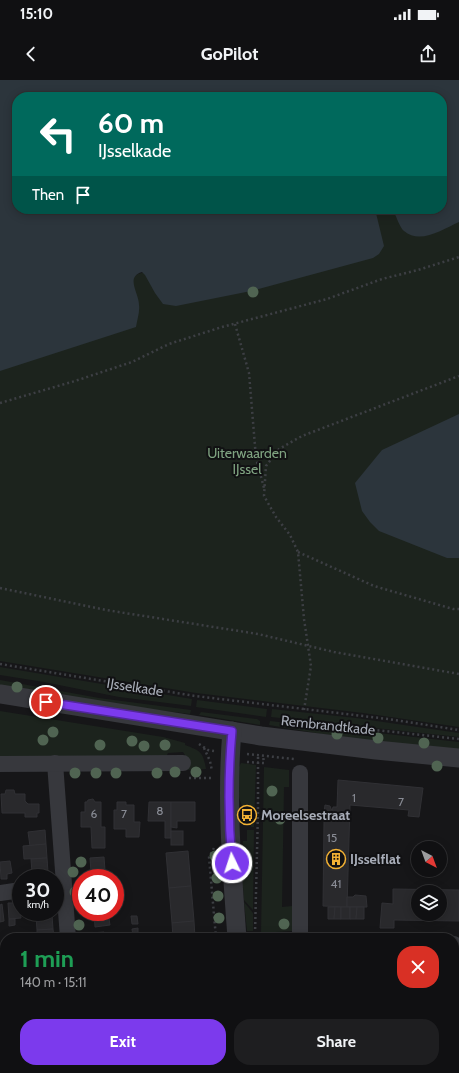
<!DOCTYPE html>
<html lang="en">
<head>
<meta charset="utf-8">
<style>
	:root { --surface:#101012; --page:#1e1e20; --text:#f1f3f6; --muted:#9c9d9f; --line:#303032; --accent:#7c3aed }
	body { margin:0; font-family:Cabin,sans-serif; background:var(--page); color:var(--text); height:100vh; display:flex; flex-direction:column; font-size:15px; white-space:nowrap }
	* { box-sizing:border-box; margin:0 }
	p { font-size:13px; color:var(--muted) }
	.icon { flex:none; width:22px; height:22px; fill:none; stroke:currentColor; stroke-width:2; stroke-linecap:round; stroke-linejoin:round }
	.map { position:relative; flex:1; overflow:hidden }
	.side { position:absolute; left:0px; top:853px; width:459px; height:140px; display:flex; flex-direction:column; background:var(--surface); border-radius:16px 16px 0 0; box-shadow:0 2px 10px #0003,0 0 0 1px var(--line) }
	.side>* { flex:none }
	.hud { position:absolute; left:12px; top:12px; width:435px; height:122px; border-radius:16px; box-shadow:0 2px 10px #0003,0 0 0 1px var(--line); background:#00695c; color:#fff; overflow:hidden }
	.needle { width:26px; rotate:139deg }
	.buttons { position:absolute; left:411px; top:761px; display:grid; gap:8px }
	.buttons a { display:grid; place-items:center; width:36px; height:36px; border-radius:50%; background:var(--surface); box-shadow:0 2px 10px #0003,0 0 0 1px var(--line); font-size:20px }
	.speed { position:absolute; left:12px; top:789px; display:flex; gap:8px; font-size:20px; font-weight:700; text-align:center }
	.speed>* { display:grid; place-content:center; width:52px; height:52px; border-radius:50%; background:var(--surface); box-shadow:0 2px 10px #0003,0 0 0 1px var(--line); line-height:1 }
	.speed small { font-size:10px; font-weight:400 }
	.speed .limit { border:6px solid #d22; background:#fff; color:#111 }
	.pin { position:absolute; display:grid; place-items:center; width:34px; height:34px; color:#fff; margin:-17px; border:2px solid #fff; border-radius:50%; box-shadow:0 1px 4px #0007 }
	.me { position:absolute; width:44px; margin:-22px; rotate:356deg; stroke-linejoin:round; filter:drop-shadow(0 0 3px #0008) }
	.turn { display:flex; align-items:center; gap:14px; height:84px; padding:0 20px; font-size:18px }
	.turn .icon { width:52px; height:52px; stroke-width:2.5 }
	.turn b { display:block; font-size:28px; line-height:34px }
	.then { display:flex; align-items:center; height:38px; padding:0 20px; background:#0003; gap:8px; font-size:15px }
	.round { display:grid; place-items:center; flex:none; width:42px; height:42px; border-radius:16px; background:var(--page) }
	.summary { display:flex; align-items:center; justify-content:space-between; height:68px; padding:0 20px }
	h1 { font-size:24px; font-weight:700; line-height:30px; color:#1e9e55 }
	.action { display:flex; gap:8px; margin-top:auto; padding:8px 20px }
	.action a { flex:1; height:46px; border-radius:16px; background:var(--accent); color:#fff; font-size:16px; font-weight:700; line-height:46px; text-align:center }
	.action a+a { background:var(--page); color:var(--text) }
	.status { display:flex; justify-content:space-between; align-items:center; height:28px; padding:0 20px; background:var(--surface); direction:ltr }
	.status svg { height:11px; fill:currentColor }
	header { display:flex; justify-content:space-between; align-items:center; height:52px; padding:0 20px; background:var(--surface); font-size:18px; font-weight:700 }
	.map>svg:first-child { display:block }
</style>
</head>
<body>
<div class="status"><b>15:10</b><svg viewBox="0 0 49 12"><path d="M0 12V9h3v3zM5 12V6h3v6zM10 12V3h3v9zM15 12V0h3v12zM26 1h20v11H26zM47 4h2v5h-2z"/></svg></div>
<header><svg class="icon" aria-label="back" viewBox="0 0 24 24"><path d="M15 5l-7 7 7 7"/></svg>GoPilot<svg class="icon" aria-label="share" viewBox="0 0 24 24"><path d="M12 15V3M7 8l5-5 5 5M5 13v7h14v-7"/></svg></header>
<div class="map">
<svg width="459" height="993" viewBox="0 0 459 993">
	<rect width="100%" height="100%" fill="#161618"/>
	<!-- green -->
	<g fill="#1c231d">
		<polygon points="459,98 459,647 363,633 196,613 0,581 0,242 138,194 351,129 442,129"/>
		<polygon points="0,587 192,619 191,626 119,617 44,602 0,595"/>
		<polygon points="0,600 99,618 191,630 190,634 99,623 0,607"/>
		<polygon points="197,620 267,629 266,637 196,627"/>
		<polygon points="272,629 356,638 459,653 459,657 271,637"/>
		<path d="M0,631L163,657L185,663V665C201,671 203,672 206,689L186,690L185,675L183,672L168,673L166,677L0,678Z"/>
		<polygon points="201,632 257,639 260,641 260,645 199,635"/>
		<polygon points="270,641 459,662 459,672 385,665 269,645"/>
		<polygon points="241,683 256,685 254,747 251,747 252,733 247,733 247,729 243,729 238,715 239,687"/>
		<polygon points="264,687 289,690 289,707 284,707 282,827 292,826 292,851 261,853"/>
		<polygon points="247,750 254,750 253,830 244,820 243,807 241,807 237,803 243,761 247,761"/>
		<polygon points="244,822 253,833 253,851 247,851"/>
	</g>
	<!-- water -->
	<g fill="#2c353c">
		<path d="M0,0H459V142C443,149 420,165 404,151C400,148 395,134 393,129H442V17H17V129H375L384,166L379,174L373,178L251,211L176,226L163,224L155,213L145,195L142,192C125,197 139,213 139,225C140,232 137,240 136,247L0,291Z"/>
		<polygon points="459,334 459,478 447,478 379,451 370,442 362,431 355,403 382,370"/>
	</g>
	<!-- building -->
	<g fill="#29292c" stroke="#303034" fill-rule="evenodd">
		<polygon points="338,700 423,708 419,737 408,736 409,730 350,725 347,827 323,826 324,741 327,741 327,732 324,732 325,725 330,726 332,731 333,727 337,727"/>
		<polygon points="6,710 14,710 15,714 25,714 25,721 28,724 39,724 39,733 37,733 37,737 25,737 25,733 2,733 1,714 5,714"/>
		<polygon points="93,719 95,722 101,722 101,747 105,747 105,768 92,768 91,747 81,747 81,732 85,732 85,722 87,722 88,720"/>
		<polygon points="117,722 126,722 126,725 134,725 134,742 140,742 139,757 126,757 126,749 114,749 114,730 117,730"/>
		<polygon points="149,722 171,722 171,758 165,758 165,741 148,741"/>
		<polygon points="171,722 195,722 195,741 177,741 177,748 171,747"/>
		<polygon points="45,750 46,764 30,766 28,752"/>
		<rect x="171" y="751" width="12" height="14"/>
		<polygon points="46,764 47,778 24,779 23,766"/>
		<polygon points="188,771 191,806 169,808 166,773"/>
		<polygon points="104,777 105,790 91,792 90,778"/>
		<polygon points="47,778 48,792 32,793 31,779"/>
		<polygon points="10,781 12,793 7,794 7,799 1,799 0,782"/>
		<polygon points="105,790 106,798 91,798 91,792"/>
		<polygon points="191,806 194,841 172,843 169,808"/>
		<path d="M393,809L459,810V841L394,840V848H380L382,823L393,824ZM418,812H440V834H418Z"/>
		<polygon points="355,815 366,816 367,827 347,827 347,817 353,817"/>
		<polygon points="8,823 14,823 14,827 20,826 21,838 9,839"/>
		<polygon points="2,824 4,841 0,842 0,825"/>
		<polygon points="328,827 335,827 334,839 328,839"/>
		<polygon points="335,827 341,827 341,839 334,839"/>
		<rect x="341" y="827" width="9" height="12"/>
		<polygon points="350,827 357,827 356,839 350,839"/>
		<polygon points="357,827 364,827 364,839 356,839"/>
		<polygon points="35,832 52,832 52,835 36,836"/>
		<polygon points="108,832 110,845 95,847 94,833"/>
		<polygon points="52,835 53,849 37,850 36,836"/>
		<polygon points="131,836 137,836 138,844 132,844"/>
		<polygon points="9,839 15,839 15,845 9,846"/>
		<polygon points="194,841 195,858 173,858 172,843"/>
		<polygon points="138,848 138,856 133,856 132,849"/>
		<polygon points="53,849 54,858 37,858 37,850"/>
		<polygon points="104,852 105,858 90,858 90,853"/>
		<polygon points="5,981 5,988 6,988 7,991 0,992 0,982"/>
		<polygon points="48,988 65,988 65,993 49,993"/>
		<polygon points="115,988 116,993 101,993 101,989"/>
		<rect x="184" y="988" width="22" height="5"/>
		<polygon points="286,988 308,988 309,993 287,993"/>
		<polygon points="356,988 427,988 427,993 357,993"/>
	</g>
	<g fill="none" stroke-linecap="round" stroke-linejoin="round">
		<!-- path -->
		<g stroke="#3d3f44" stroke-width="2.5" stroke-dasharray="2 3" stroke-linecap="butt">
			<polyline points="235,244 249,293 256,378 264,408"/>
			<polyline points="0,323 75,301 132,282 169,264 222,247 327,219 382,199 418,190 459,177"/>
			<polyline points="298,472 374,506 453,529 459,529"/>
			<polyline points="0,508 106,530 258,554 334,572 459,594"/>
			<polyline points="0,584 195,616 388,639 459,650"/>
			<polyline points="304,630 311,586 304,539 298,472 290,455 276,437 264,416 266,386 279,369 302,356 459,296"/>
			<polyline points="283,640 459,659"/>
			<polyline points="199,664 208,670 214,671"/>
			<polyline points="204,668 210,681 212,691"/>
			<polyline points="247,674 294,679"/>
			<polyline points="247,682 264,683 263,676"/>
			<polyline points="189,698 214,698"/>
			<polyline points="214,768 209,777 216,858"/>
			<polyline points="255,854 258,731 258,675"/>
			<polyline points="227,988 227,993"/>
			<polyline points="266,988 266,993"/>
		</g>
		<!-- minor -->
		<g stroke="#37383d" stroke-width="16">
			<polyline points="55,683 68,858"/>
			<polyline points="0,684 183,683"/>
			<polyline points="0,813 21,810"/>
			<polyline points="300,858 300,693"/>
			<polyline points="454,905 454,864"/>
			<polyline points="79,988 79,993"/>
			<polyline points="453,993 453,988"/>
		</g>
		<!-- tertiary -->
		<g stroke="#37383d" stroke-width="19">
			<polyline points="0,614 261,656 376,670 459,678"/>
			<path d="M232,651C226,720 232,789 237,858"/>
			<polyline points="247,988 247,993"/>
		</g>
	</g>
	<!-- trees -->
	<g fill="#506452">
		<circle cx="253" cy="212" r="5.5"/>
		<circle cx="17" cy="607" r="5.5"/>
		<circle cx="53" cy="652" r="5.5"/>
		<circle cx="337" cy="654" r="5.5"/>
		<circle cx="378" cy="658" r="5.5"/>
		<circle cx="43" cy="660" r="5.5"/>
		<circle cx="132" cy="661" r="5.5"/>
		<circle cx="424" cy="663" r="5.5"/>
		<circle cx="100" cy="665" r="5.5"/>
		<circle cx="165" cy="665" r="5.5"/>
		<circle cx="144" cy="666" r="5.5"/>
		<circle cx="437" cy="686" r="5.5"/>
		<circle cx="175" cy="692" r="5.5"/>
		<circle cx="196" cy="692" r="5.5"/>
		<circle cx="75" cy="693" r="5.5"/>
		<circle cx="96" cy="693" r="5.5"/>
		<circle cx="116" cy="693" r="5.5"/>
		<circle cx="157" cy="693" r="5.5"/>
		<circle cx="272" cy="711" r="5.5"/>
		<circle cx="280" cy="739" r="5.5"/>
		<circle cx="215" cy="776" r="5.5"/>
		<circle cx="81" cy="782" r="5.5"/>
		<circle cx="73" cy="792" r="5.5"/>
		<circle cx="217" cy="798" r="5.5"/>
		<circle cx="75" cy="812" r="5.5"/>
		<circle cx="218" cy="816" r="5.5"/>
		<circle cx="219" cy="838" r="5.5"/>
		<circle cx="284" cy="844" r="5.5"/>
		<circle cx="79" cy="845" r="5.5"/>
	</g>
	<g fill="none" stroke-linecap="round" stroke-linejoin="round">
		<!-- route casing -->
		<g stroke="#51269a" stroke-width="10">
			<path id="route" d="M46,622L232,651C228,695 228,739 232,783"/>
		</g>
		<!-- route -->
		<use href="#route" stroke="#7c3aed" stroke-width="7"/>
	</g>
	<!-- icons -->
	<defs>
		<g id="bus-ring" transform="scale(1)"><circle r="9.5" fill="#111113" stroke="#f2b134" stroke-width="1.5"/><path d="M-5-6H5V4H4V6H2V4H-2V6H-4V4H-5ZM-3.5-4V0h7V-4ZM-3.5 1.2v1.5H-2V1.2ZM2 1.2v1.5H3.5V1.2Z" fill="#f2b134"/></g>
		<g id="building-ring" transform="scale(1)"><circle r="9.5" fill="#111113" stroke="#f2b134" stroke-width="1.5"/><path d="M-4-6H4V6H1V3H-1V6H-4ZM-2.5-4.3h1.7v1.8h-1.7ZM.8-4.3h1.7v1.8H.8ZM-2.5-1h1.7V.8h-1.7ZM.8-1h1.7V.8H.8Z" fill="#f2b134"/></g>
	</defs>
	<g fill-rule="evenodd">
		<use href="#bus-ring" x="247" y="735"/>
		<use href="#building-ring" x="336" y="779"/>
	</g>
	<g text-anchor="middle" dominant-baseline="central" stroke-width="4" stroke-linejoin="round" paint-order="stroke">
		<!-- number labels -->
		<g font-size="12" fill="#888b94">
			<text x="354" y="717">1</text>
			<text x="401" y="721">7</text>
			<text x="160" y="730">8</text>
			<text x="94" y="733">6</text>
			<text x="124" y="733">7</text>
			<text x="332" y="757">15</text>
			<text x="336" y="803">41</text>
		</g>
		<!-- park labels -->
		<g font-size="14" fill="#7fa381" stroke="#111113">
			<text x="247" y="373">Uiterwaarden<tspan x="247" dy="16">IJssel</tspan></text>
		</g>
		<!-- street labels -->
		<g font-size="14" fill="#a8adb8" stroke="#111113">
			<text transform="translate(135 607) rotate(9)">IJsselkade</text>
			<text transform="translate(328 645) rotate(6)">Rembrandtkade</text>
		</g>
		<!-- poi labels -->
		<g font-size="14" font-weight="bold" fill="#a8adb8" stroke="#111113" text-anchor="start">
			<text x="261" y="735">Moreelsestraat</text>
			<text x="350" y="779">IJsselflat</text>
		</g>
	</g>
</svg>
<div class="buttons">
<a><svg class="needle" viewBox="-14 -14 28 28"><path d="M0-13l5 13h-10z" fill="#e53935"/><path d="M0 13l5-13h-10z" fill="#9c9d9f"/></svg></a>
<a><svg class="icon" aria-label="layers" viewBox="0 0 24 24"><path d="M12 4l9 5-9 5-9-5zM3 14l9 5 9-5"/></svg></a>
</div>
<div class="speed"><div>30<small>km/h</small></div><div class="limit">40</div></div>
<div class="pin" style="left:46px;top:622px;background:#d93025"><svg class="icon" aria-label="arrive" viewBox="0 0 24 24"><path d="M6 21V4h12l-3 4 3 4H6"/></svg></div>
<svg class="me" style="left:232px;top:783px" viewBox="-20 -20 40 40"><circle r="17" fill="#7c3aed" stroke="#fff" stroke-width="3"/><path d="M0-11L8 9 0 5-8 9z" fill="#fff"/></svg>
<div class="hud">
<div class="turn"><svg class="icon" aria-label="left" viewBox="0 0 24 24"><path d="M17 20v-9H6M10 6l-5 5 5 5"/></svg><div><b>60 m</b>IJsselkade</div></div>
<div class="then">Then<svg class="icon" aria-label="arrive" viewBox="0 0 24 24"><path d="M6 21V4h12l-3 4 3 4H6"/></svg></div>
</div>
<section class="side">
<div class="summary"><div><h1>1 min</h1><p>140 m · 15:11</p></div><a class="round" style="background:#d93025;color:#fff"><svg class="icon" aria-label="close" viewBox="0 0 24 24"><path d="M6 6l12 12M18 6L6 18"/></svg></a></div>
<div class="action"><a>Exit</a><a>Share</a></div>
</section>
</div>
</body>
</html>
